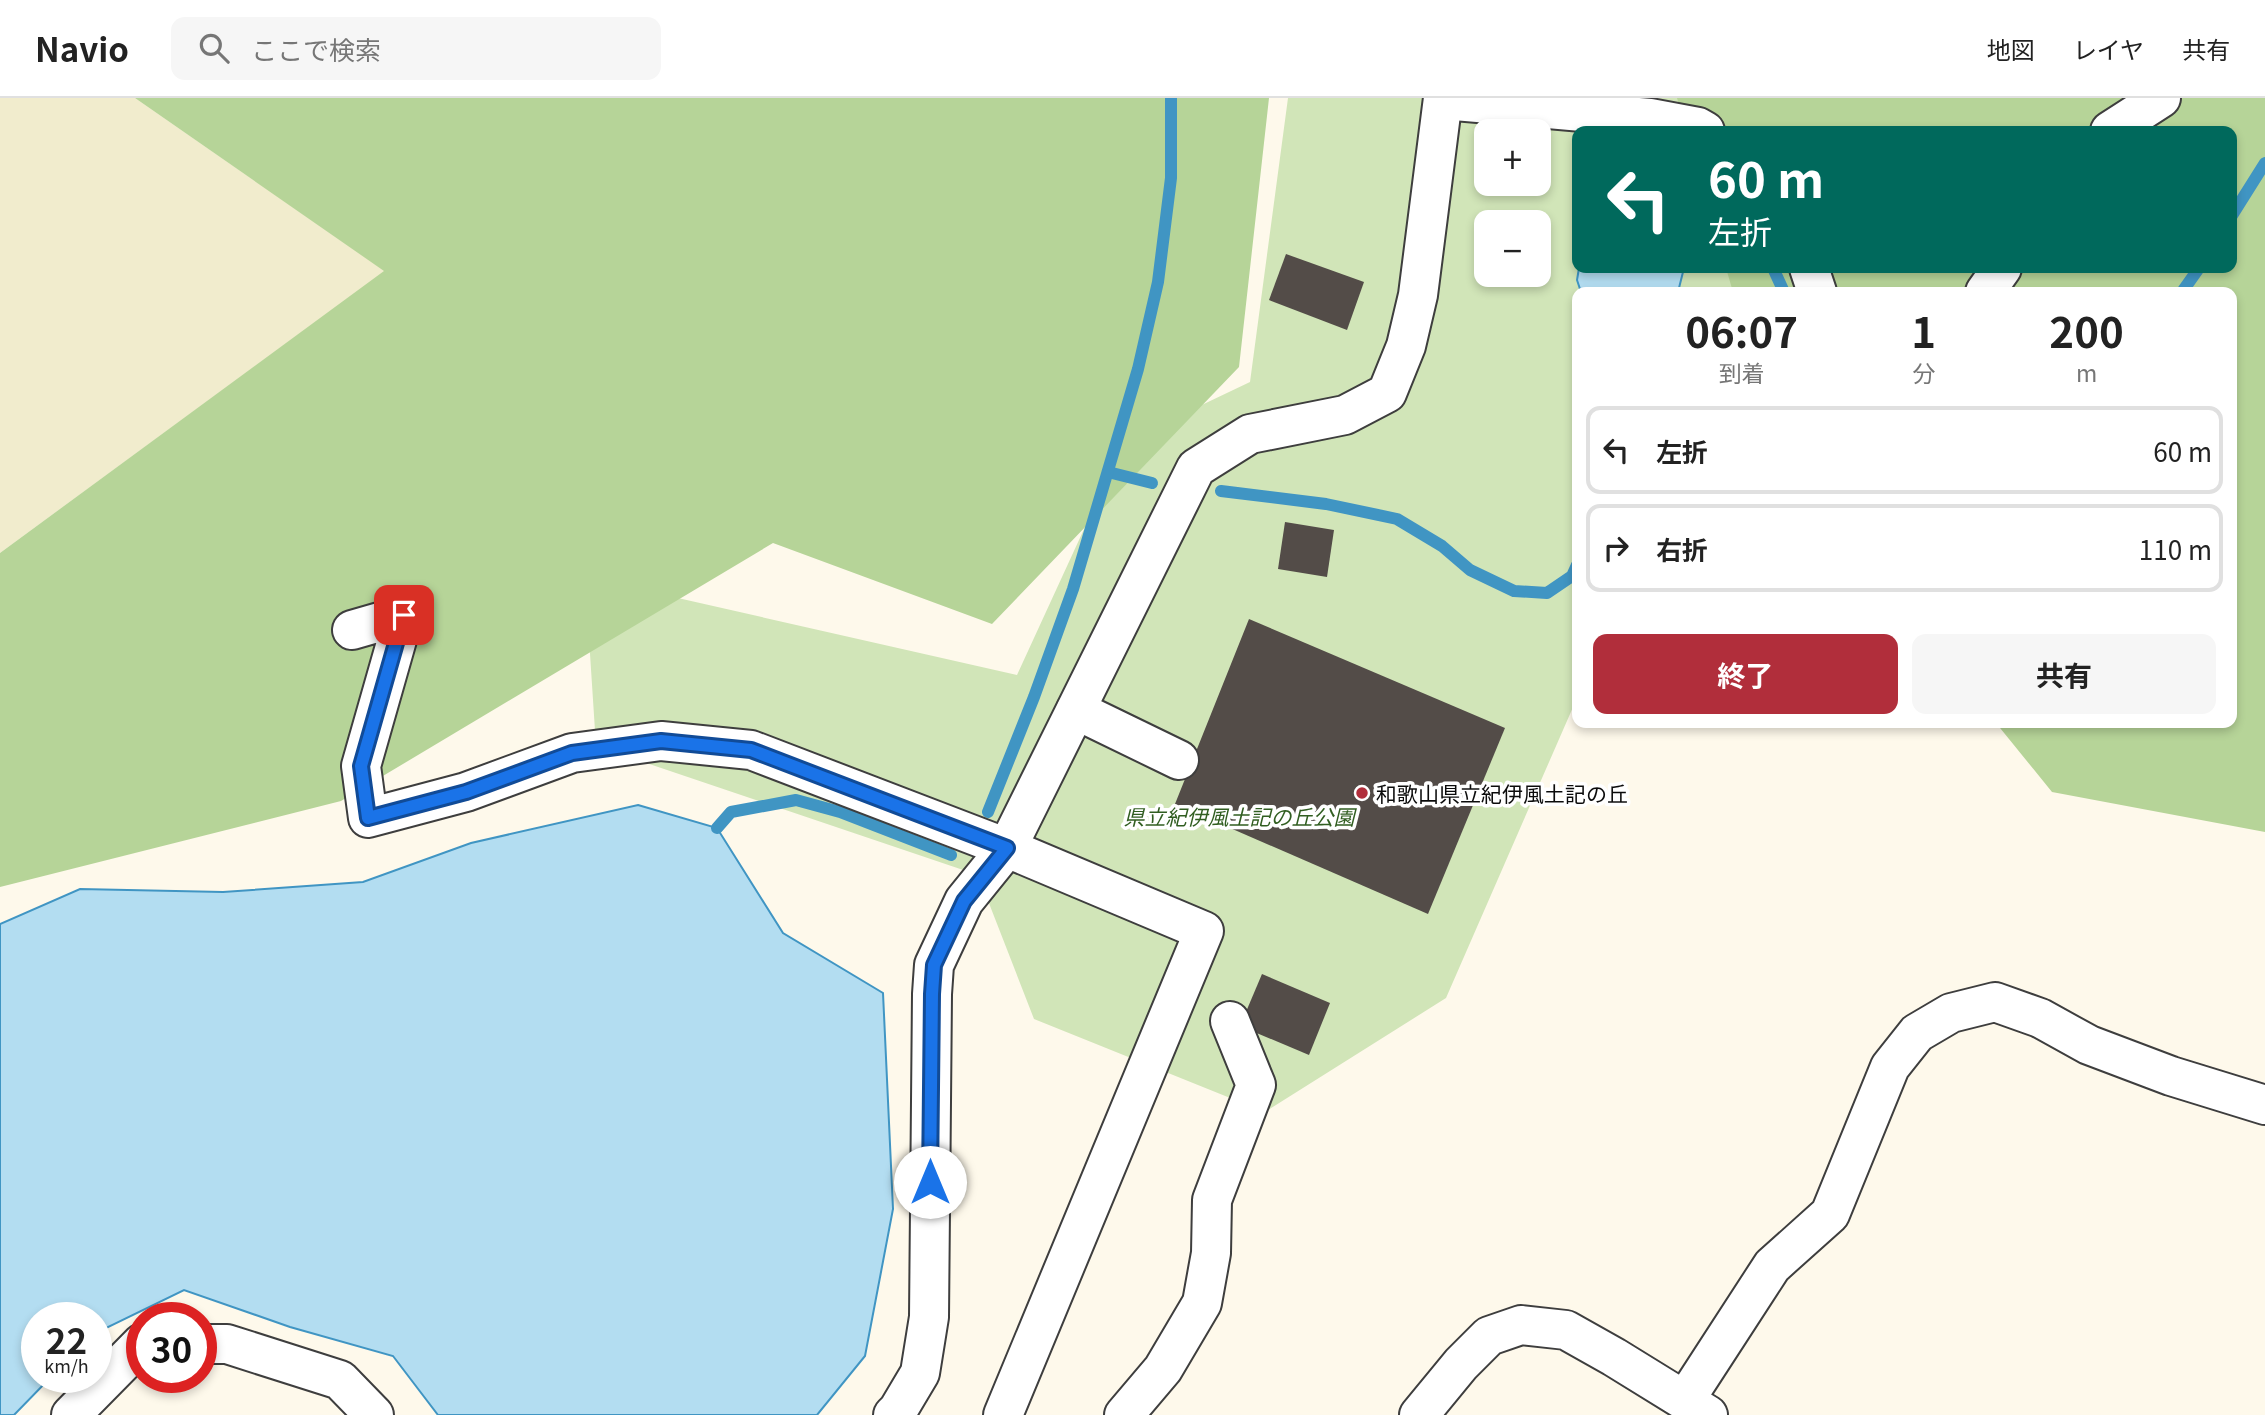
<!DOCTYPE html>
<html lang="ja">
<head>
<meta charset="utf-8">
<style>
	:root { --surface:#fff; --page:#f6f6f6; --text:#222; --muted:#767676; --line:#e0e0e0; --accent:#b12e3b }
	body { margin:0; font-family:Georgia,"Noto Sans JP",serif; background:var(--page); color:var(--text); height:100vh; display:flex; flex-direction:column; font-size:26px; white-space:nowrap }
	* { box-sizing:border-box; margin:0 }
	p { font-size:23px; color:var(--muted) }
	.icon { flex:none; width:38px; height:38px; fill:none; stroke:currentColor; stroke-width:2; stroke-linecap:round; stroke-linejoin:round }
	.map { position:relative; flex:1; overflow:hidden }
	.sheet { position:absolute; left:1572px; top:189px; width:665px; height:441px; display:flex; flex-direction:column; background:var(--surface); border-radius:14px; box-shadow:0 4px 10px #0003 }
	.sheet>* { flex:none }
	.hud { position:absolute; left:1572px; top:28px; width:665px; height:147px; border-radius:14px; box-shadow:0 4px 10px #0003; background:#00695c; color:#fff; overflow:hidden }
	.fabs { position:absolute; left:1474px; top:21px; display:grid; gap:14px }
	.fabs a { display:grid; place-items:center; width:77px; height:77px; border-radius:14px; background:var(--surface); box-shadow:0 4px 10px #0003; font-size:35px }
	.speed { position:absolute; left:21px; top:1204px; display:flex; gap:14px; font-size:35px; font-weight:700; text-align:center }
	.speed>* { display:grid; place-content:center; width:91px; height:91px; border-radius:50%; background:var(--surface); box-shadow:0 4px 10px #0003; line-height:1 }
	.speed small { font-size:18px; font-weight:400 }
	.speed .limit { border:10px solid #d22; background:#fff; color:#111 }
	.pin { position:absolute; display:grid; place-items:center; width:60px; height:60px; color:#fff; margin:-30px; border-radius:14px; box-shadow:0 4px 10px #0006 }
	.me { position:absolute; width:77px; margin:-38px; rotate:0deg; stroke-linejoin:round; filter:drop-shadow(0 0 5px #0008) }
	.turn { display:flex; align-items:center; gap:24px; height:147px; padding:0 21px; font-size:32px }
	.turn .icon { width:91px; height:91px; stroke-width:2.5 }
	.turn b { display:block; font-size:49px; line-height:60px }
	.eta { display:flex; justify-content:space-evenly; align-items:center; height:119px; text-align:center }
	.eta b { font-size:42px; font-weight:700; line-height:49px }
	.action { display:flex; gap:14px; margin-top:auto; padding:14px 21px }
	.action a { flex:1; height:80px; border-radius:14px; background:var(--accent); color:#fff; font-size:28px; font-weight:700; line-height:80px; text-align:center }
	.action a+a { background:var(--page); color:var(--text) }
	ul { padding:0; list-style:none }
	li { display:flex; align-items:center; gap:21px; height:88px; margin:0 14px 10px; padding:0 7px; border:4px solid var(--line); border-radius:14px }
	li div { flex:1 }
	li b { display:block; font-size:26px }
	li em { font-style:normal }
	header { display:flex; align-items:center; gap:42px; box-sizing:border-box; height:98px; padding:0 35px; background:var(--surface); border-bottom:2px solid var(--line) }
	header strong { font-size:33px }
	nav { display:flex; gap:38px; margin-inline-start:auto; font-size:24px }
	.search { width:490px; height:63px; background:var(--page); display:flex; align-items:center; gap:18px; box-sizing:border-box; padding:0 24px; border-radius:14px; color:var(--muted); font-size:26px }
	.map>svg:first-child { display:block }
</style>
</head>
<body>
<header>
<strong>Navio</strong>
<div class="search"><svg class="icon" aria-label="search" viewBox="0 0 24 24"><circle cx="10" cy="10" r="6"/><path d="M15 15l6 6"/></svg>ここで検索</div>
<nav><a>地図</a><a>レイヤ</a><a>共有</a></nav>
</header>
<div class="map">
<svg width="2265" height="1317" viewBox="0 0 2265 1317">
	<rect width="100%" height="100%" fill="#fef9eb"/>
	<!-- farmland -->
	<polygon fill="#f1eccd" points="0,0 135,0 385,173 0,455"/>
	<!-- green -->
	<path fill="#d1e5b8" fill-rule="evenodd" d="M1288,0H2265L2231,33H1577V170H2106L2081,194H1577V600L1446,900L1265,1014L1034,921L978,777L596,648L585,479L1017,577L1124,344L1250,284ZM1486,33H1538V86H1486ZM1486,124H1538V177H1486Z"/>
	<!-- forest -->
	<g fill="#b6d498">
		<polygon points="135,0 1269,0 1239,269 992,526 773,445 341,703 0,789 0,455 384,173"/>
		<polygon points="1677,0 2265,0 2265,734 2052,694 1996,625 2231,625 2231,194 1733,194 1726,170 2231,170 2231,33 1687,33"/>
	</g>
	<!-- water -->
	<g fill="#b3ddf1" stroke="#4095c3" stroke-width="2">
		<polygon points="1579,170 1684,170 1678,194 1581,194 1577,182"/>
		<polygon points="638,707 717,730 783,835 883,895 893,1111 865,1258 817,1317 438,1317 393,1258 290,1229 184,1192 96,1235 96,1220 37,1220 37,1279 51,1279 14,1317 0,1317 0,826 80,791 223,794 363,784 471,745"/>
	</g>
	<g fill="none" stroke-linecap="round" stroke-linejoin="round">
		<!-- stream -->
		<g stroke="#4095c3" stroke-width="12">
			<polyline points="2231,119 2265,65"/>
			<polyline points="1773,170 1784,194"/>
			<polyline points="2182,194 2199,170"/>
			<polyline points="1108,374 1152,385"/>
			<polyline points="1221,393 1326,406 1397,421 1442,448 1470,472 1514,493 1547,495 1572,478 1577,467"/>
			<polyline points="988,714 1034,599 1073,491 1138,271 1158,184 1171,80 1171,0"/>
			<polyline points="717,730 731,714 796,702 840,714 951,757"/>
		</g>
	</g>
	<!-- building -->
	<g fill="#534c48">
		<polygon points="1286,156 1364,184 1347,232 1269,202"/>
		<polygon points="1285,424 1334,432 1327,479 1278,471"/>
		<polygon points="1249,521 1505,630 1428,816 1175,706"/>
		<polygon points="1262,876 1330,905 1309,957 1240,928"/>
	</g>
	<g fill="none" stroke-linecap="round" stroke-linejoin="round">
		<!-- minor casing -->
		<g stroke="#3e3e3e" stroke-width="42">
			<g id="minor">
				<polyline points="1443,2 1650,20 1698,29 1705,33"/>
				<polyline points="2110,33 2161,0"/>
				<polyline points="1809,170 1817,194"/>
				<polyline points="1985,194 2002,170"/>
				<polyline points="352,532 404,517 361,668 368,720 466,694 572,655 661,643 751,652 1007,750 1204,833 1003,1317"/>
				<polyline points="1076,612 1179,662"/>
				<polyline points="201,1246 227,1246 340,1282 374,1317"/>
				<polyline points="1685,1302 1772,1168 1830,1116 1890,969 1917,935 1951,915 1995,904 2040,920 2089,947 2171,978 2265,1007"/>
				<polyline points="71,1317 142,1245"/>
				<polyline points="893,1317 898,1312 920,1275 929,1219 932,896 934,867 964,803 1007,750 1196,370 1250,336 1345,317 1387,295 1406,248 1418,197 1443,0"/>
				<polyline points="1124,1317 1163,1271 1202,1205 1211,1155 1212,1102 1256,987 1230,923"/>
				<polyline points="1419,1317 1461,1266 1489,1238 1521,1227 1566,1232 1614,1259 1708,1317"/>
			</g>
		</g>
		<!-- minor -->
		<use href="#minor" stroke="#fff" stroke-width="38"/>
	</g>
	<g fill="none" stroke-linecap="round" stroke-linejoin="round">
		<!-- route casing -->
		<g stroke="#114b97" stroke-width="18">
			<polyline id="route" points="404,517 361,668 368,720 466,694 572,655 661,643 751,652 1007,750 964,803 934,867 932,896 930,1084"/>
		</g>
		<!-- route -->
		<use href="#route" stroke="#1a73e8" stroke-width="12"/>
	</g>
	<!-- markers -->
	<circle fill="#b12e3b" stroke="#fff" stroke-width="2.5" cx="1362" cy="695" r="7"/>
	<g text-anchor="middle" dominant-baseline="central" stroke-width="7" stroke-linejoin="round" paint-order="stroke">
		<!-- poi labels -->
		<g font-size="21" fill="#0b0b0b" stroke="#fff" text-anchor="start">
			<text x="1376" y="695">和歌山県立紀伊風土記の丘</text>
		</g>
		<!-- park labels -->
		<g font-size="21" font-style="italic" fill="#315e21" stroke="#fff">
			<text x="1239" y="718">県立紀伊風土記の丘公園</text>
		</g>
	</g>
</svg>
<div class="fabs">
<a>+</a>
<a>−</a>
</div>
<div class="speed"><div>22<small>km/h</small></div><div class="limit">30</div></div>
<div class="pin" style="left:404px;top:517px;background:#d93025"><svg class="icon" aria-label="arrive" viewBox="0 0 24 24"><path d="M6 21V4h12l-3 4 3 4H6"/></svg></div>
<svg class="me" style="left:930px;top:1084px" viewBox="-20 -20 40 40"><circle r="19" fill="#fff"/><path d="M0-13L10 11 0 6-10 11z" fill="#1a73e8"/></svg>
<div class="hud">
<div class="turn"><svg class="icon" aria-label="left" viewBox="0 0 24 24"><path d="M17 20v-9H6M10 6l-5 5 5 5"/></svg><div><b>60 m</b>左折</div></div>
</div>
<section class="sheet">
<div class="eta">
<div><b>06:07</b><p>到着</p></div>
<div><b>1</b><p>分</p></div>
<div><b>200</b><p>m</p></div>
</div>
<ul>
<li><svg class="icon" aria-label="left" viewBox="0 0 24 24"><path d="M17 20v-9H6M10 6l-5 5 5 5"/></svg><div><b>左折</b></div><em>60 m</em></li>
<li><svg class="icon" aria-label="right" viewBox="0 0 24 24"><path d="M7 20v-9h11M14 6l5 5-5 5"/></svg><div><b>右折</b></div><em>110 m</em></li>
</ul>
<div class="action"><a>終了</a><a>共有</a></div>
</section>
</div>
</body>
</html>
